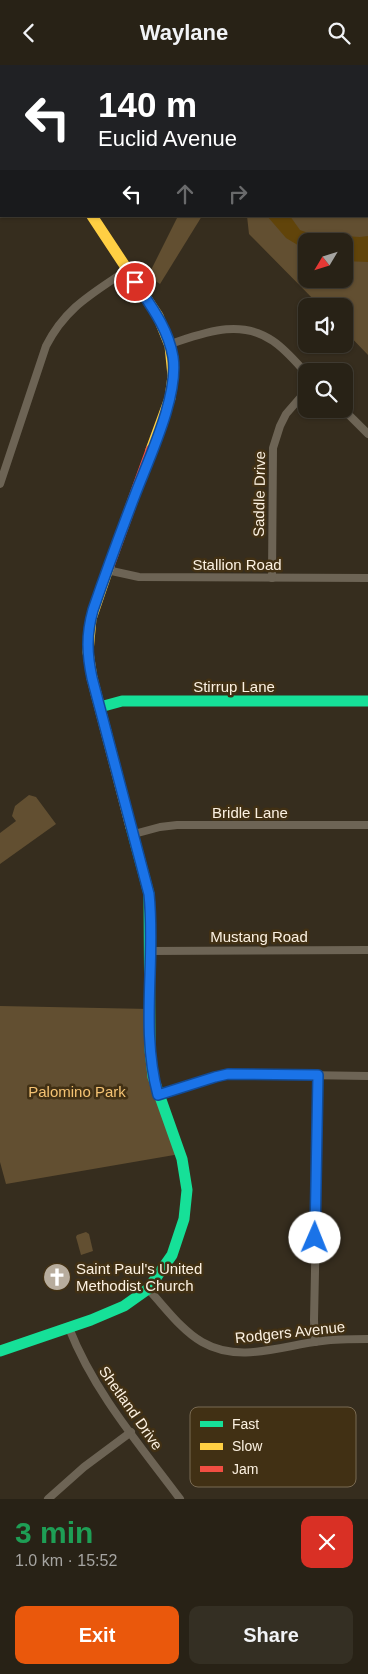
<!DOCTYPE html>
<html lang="en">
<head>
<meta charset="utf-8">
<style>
	:root { --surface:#282216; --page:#342f23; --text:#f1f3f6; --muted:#a5a4a1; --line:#443f35; --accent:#ea580c }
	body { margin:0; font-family:Helvetica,sans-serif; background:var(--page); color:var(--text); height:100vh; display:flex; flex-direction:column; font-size:19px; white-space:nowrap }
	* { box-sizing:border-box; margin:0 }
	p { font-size:16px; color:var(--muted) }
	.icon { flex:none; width:28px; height:28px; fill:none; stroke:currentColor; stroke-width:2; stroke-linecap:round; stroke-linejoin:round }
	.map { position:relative; height:1434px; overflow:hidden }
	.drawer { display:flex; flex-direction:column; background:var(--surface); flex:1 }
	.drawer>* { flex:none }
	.top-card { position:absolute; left:0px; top:0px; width:369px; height:152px; box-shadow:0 1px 4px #0004,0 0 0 1px var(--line); background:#202124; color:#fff; overflow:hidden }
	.needle { width:32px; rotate:232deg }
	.buttons { position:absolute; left:298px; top:168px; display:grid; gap:10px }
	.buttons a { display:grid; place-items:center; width:55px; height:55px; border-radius:10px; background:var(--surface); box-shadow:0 1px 4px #0004,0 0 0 1px var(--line); font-size:25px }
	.pin { position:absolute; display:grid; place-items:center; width:42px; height:42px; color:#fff; margin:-21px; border:2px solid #fff; border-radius:50%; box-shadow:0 1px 5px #0007 }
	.me { position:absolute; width:55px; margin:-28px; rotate:1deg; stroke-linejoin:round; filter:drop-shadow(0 0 4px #0008) }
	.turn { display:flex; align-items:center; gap:18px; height:105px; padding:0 15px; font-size:22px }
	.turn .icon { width:65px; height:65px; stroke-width:2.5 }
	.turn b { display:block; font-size:35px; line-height:42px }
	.lanes { display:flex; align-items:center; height:48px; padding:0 15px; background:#0003; justify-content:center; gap:25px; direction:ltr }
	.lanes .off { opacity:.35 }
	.round { display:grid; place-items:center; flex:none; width:52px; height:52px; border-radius:10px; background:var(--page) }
	.overview { display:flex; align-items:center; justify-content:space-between; height:85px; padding:0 15px }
	h1 { font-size:30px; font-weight:700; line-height:38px; color:#1e9e55 }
	.button { display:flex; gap:10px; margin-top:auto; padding:10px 15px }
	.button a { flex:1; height:58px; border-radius:10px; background:var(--accent); color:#fff; font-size:20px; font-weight:700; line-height:58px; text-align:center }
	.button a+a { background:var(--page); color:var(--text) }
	header { display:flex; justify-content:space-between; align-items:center; height:65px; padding:0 15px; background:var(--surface); font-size:22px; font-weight:700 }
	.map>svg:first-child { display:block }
</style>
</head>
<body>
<header><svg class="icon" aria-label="back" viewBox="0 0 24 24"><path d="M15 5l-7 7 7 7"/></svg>Waylane<svg class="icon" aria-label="search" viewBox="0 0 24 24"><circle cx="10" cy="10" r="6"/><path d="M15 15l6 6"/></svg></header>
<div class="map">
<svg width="368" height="1434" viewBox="0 0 368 1434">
	<rect width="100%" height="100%" fill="#362d1e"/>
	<!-- green -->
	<g fill="#624f31" fill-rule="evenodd">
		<path d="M229,0H368V290L344,265V241H320L249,169L247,151H368V1ZM306,176H344V214H306Z"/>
		<polygon points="178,151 202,151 160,219 148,211"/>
		<polygon points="29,730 36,732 56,759 0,799 0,768 16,756 12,751 15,741"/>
		<polygon points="0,941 150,944 150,985 180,1089 6,1119 0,1097"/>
		<polygon points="86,1167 89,1169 93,1186 81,1190 76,1172 77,1170"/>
	</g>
	<!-- water -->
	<polygon fill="#61440a" points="267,151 290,151 300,165 311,169 360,172 368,171 368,197 344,196 344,176 306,176 306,185 286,173"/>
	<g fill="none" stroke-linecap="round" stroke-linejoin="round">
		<!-- street -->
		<g stroke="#6d6455" stroke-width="8">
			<polyline points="136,0 137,1"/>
			<polyline points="0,52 1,53"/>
			<path d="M170,279C204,268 240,253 273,276C285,284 296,297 306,308"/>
			<polyline points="343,344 368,369"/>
			<path d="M0,419L46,281C66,242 92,229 127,205"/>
			<polyline points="107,505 139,512 368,513"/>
			<polyline points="272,513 273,383 280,361 286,349 306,326"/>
			<polyline points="134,769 160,762 177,760 368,760"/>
			<polyline points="150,886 368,885"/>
			<polyline points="158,1029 215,1012 228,1009 368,1011"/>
			<path d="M148,1224C165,1242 181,1265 202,1277C240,1299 283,1280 322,1276C337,1274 353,1274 368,1274"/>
			<path d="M69,1263C94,1327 139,1379 180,1434"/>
			<polyline points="315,1277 314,1255 319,1010"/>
			<polyline points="48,1434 84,1402 131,1367"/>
		</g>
		<!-- fast -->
		<g stroke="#16e098" stroke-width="11">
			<polyline points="100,642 122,636 368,636"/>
			<polyline points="0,1286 91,1255 124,1241 148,1224 172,1190 184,1154 187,1125 182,1094 153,1012 150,985 149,829 131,762"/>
		</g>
		<!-- slow -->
		<g stroke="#ffcf43" stroke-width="11">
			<polyline points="92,151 158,251 170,281 173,311 170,333 151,385"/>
			<polyline points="109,501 91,554 88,587 92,613 131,762"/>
		</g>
		<!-- jam -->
		<polyline stroke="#f24e42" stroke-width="11" points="109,501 151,385"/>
	</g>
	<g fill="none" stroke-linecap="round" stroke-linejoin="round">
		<!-- route casing -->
		<g stroke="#114b97" stroke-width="12">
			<path id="route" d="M135,217C151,241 168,263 173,292C179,331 149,393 135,430C120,469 106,507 93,545C86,570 87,589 92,613L149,829C156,895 140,964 158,1030L215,1012L228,1009L318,1010L315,1173"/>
		</g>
		<!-- route -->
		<use href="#route" stroke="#1a73e8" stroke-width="9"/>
	</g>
	<!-- icons -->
	<defs>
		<g id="church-disc" transform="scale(1.4375)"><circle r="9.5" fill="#b7ac9d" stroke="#413014"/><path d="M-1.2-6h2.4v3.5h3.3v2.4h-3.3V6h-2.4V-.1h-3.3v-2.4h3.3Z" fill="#fff"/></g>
	</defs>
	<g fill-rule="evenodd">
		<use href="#church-disc" x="57" y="1212"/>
	</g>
	<g text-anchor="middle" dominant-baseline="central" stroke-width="5" stroke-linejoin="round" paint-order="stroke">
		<!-- street labels -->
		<g font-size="15" fill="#fcf1e1" stroke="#413014">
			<text transform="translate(259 429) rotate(-89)">Saddle Drive</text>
			<text x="237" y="499">Stallion Road</text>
			<text x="234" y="621">Stirrup Lane</text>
			<text x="250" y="747">Bridle Lane</text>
			<text x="259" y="871">Mustang Road</text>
			<text transform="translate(290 1267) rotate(-6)">Rodgers Avenue</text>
			<text transform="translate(131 1343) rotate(55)">Shetland Drive</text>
		</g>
		<!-- park labels -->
		<g font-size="15" fill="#f5c373" stroke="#413014">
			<text x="77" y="1026">Palomino Park</text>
		</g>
		<!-- poi labels -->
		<g font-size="15" fill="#fcf1e1" stroke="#413014" text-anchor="start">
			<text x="76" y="1203">Saint Paul's United<tspan x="76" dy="17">Methodist Church</tspan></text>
		</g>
	</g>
	<!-- legend -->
	<rect x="190" y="1342" width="166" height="80" rx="8" fill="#413014" stroke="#796a52" stroke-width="1"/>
	<rect x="200" y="1356" width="23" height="6" fill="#16e098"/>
	<rect x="200" y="1378" width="23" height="7" fill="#ffcf43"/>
	<rect x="200" y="1401" width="23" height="6" fill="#f24e42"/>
	<g font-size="14" fill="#fcf1e1">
		<text x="232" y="1364">Fast</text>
		<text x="232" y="1386">Slow</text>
		<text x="232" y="1409">Jam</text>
	</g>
</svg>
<div class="buttons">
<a><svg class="needle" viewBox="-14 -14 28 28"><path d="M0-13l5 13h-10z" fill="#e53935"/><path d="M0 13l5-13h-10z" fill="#a5a4a1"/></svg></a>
<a><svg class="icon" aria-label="sound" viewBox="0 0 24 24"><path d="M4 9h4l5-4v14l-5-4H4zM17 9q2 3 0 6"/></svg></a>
<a><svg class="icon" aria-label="search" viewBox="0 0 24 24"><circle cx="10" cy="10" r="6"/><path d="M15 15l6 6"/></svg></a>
</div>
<div class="pin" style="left:135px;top:217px;background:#d93025"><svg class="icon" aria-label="arrive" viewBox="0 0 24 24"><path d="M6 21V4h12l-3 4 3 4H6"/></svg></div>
<svg class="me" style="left:315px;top:1173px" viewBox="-20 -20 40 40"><circle r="19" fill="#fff"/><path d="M0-13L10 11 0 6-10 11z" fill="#1a73e8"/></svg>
<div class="top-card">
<div class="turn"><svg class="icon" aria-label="left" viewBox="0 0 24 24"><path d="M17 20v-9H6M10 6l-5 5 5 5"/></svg><div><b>140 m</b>Euclid Avenue</div></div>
<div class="lanes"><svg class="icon" aria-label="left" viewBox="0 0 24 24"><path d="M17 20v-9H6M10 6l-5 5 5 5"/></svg><svg class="icon off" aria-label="ahead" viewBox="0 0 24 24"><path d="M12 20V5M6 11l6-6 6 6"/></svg><svg class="icon off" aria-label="right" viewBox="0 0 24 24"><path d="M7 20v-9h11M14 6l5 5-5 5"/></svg></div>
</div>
</div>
<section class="drawer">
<div class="overview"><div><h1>3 min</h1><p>1.0 km · 15:52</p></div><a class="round" style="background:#d93025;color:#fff"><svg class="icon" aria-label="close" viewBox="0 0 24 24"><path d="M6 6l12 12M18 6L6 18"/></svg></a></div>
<div class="button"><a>Exit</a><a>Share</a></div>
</section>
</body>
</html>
